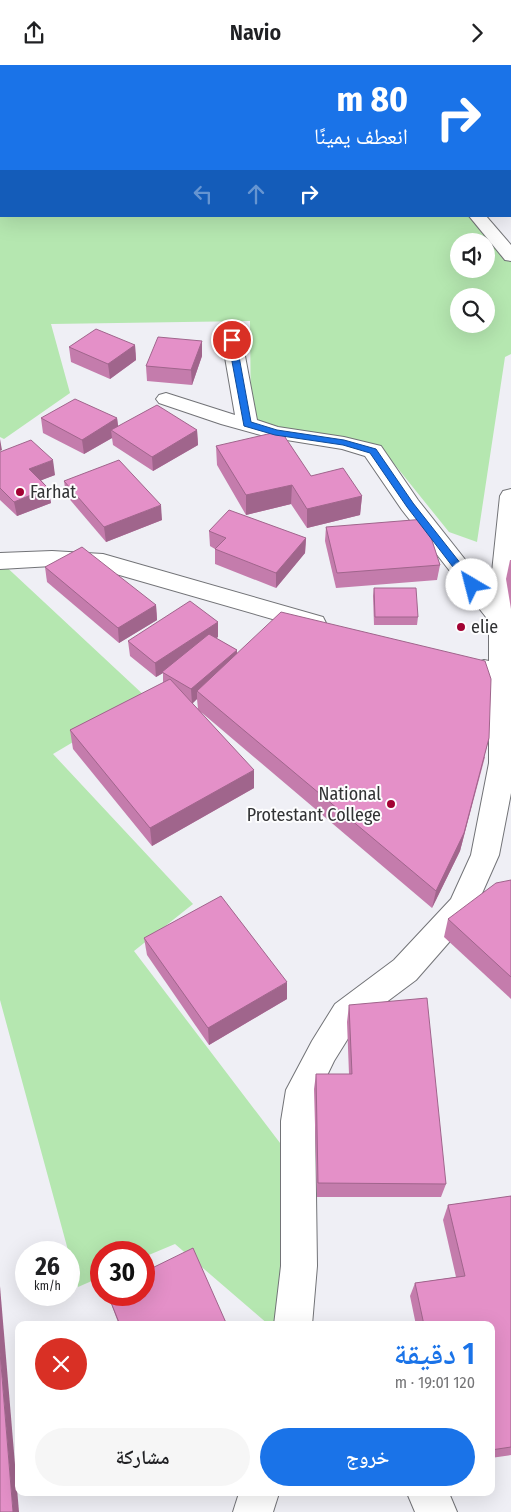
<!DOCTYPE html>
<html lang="ar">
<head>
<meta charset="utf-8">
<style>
	:root { --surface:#fff; --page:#f6f6f6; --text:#202124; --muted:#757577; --accent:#1a73e8 }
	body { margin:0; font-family:"Fira Sans Condensed","Noto Naskh Arabic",sans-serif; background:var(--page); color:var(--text); direction:rtl; height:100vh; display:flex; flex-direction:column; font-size:19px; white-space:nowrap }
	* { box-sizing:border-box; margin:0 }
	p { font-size:16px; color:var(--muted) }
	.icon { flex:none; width:28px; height:28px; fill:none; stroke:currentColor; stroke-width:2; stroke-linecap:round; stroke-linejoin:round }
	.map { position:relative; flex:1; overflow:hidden; direction:ltr }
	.panel { position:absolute; left:15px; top:1256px; width:480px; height:175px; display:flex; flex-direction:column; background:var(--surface); border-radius:10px; box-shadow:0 5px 20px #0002; direction:rtl }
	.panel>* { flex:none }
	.banner { position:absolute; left:0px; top:0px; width:511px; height:152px; box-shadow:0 5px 20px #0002; direction:rtl; background:#1a73e8; color:#fff; overflow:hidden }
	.controls { position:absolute; left:450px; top:168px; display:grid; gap:10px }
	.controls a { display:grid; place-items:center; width:45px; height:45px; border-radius:50%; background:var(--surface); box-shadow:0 5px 20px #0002; font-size:25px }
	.speed { position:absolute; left:15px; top:1176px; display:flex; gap:10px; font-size:25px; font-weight:700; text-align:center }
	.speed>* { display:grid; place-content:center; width:65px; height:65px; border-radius:50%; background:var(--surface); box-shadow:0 5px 20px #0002; line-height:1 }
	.speed small { font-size:12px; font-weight:400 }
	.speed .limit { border:8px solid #d22; background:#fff; color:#111 }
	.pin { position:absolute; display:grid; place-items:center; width:42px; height:42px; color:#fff; margin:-21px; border:2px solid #fff; border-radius:50%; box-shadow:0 1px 5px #0007 }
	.me { position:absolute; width:55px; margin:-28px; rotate:323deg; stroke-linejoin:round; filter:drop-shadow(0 0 4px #0008) }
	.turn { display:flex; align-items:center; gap:18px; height:105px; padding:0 20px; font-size:22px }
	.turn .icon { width:65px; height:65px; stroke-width:2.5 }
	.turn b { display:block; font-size:35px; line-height:42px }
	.lanes { display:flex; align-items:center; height:48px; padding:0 20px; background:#0003; justify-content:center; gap:25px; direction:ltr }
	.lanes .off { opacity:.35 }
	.round { display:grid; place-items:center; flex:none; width:52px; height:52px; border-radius:26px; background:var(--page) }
	.headline { display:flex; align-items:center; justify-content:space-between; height:85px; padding:0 20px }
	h1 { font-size:30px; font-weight:600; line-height:38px; color:var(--accent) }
	.action { display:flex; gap:10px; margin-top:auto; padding:10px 20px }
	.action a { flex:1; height:58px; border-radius:30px; background:var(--accent); color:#fff; font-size:20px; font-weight:600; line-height:58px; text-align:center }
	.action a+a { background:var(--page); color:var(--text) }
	header { display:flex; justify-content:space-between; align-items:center; height:65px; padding:0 20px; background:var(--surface); font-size:22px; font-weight:600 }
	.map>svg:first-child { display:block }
</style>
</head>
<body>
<header><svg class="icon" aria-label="forward" viewBox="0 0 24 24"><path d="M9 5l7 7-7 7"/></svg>Navio<svg class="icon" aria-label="share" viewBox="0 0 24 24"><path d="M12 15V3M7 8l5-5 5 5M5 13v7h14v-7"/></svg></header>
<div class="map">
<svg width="511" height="1447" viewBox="0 0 511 1447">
	<rect width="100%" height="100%" fill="#efeff5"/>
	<!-- green -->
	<g fill="#b5e7b0" fill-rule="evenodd">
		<path d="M0,0L296,1H1V151H473L511,187V289L505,292L477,477L449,467L383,385L251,358L250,256L51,259L70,328L4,374L0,372ZM459,176H486V204H459ZM459,231H486V259H459Z"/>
		<polygon points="0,496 147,633 53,689 193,839 134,886 296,1099 298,1260 269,1260 175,1179 144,1192 144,1188 101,1188 101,1212 78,1222 0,935"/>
	</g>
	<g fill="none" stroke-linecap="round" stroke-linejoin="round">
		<!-- minor casing -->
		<g stroke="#727377" stroke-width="2">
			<g id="minor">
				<polygon points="203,0 221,0 222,1 204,1"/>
				<polygon points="311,0 326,0 327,1 312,1"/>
				<rect x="510" y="129" width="1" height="11"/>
				<polygon points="469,151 486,151 511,180 511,196 505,195"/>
				<polygon points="232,269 239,271 242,275 257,355 278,362 344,372 381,381 418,435 490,526 500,431 503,426 511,424 511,728 499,790 472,851 416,915 357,959 334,996 319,1027 315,1056 317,1201 312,1260 274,1260 281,1201 281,1056 286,1025 312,976 335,939 394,895 451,834 471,790 489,698 489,614 475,610 471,604 475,598 484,595 489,596 489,556 402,445 365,391 342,384 268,372 221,359 159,338 156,334 159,330 166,328 235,350 222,275 225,271"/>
				<polygon points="52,486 103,489 323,552 326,558 323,564 314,566 102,505 52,501 0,504 0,488"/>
				<polygon points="239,1428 279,1428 273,1447 233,1447"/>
				<polygon points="407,1428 449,1428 457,1447 415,1447"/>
			</g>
		</g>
		<!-- minor -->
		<use href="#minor" fill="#fff" fill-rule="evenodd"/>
	</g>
	<!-- wall -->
	<g fill="#c47cac" fill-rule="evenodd">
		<polygon points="202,276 202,291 192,320 147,316 146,301"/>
		<polygon points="135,280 136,295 110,314 71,297 69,282"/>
		<polygon points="41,353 117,353 118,361 197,365 198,380 153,406 113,380 112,373 84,389 43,368"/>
		<polygon points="216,381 311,411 362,431 360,450 307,463 291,439 246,450 217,400"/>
		<polygon points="0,387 55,410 41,415 48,423 51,438 17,451 0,435"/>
		<polygon points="64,416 162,455 106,477 66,430"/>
		<polygon points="326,462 440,500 437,515 336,523 325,476"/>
		<polygon points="209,466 306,473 305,488 276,523 215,499 215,484 210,481"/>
		<polygon points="510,495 511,495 511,544 506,514"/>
		<polygon points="45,502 156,540 157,555 119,578 47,517"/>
		<polygon points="374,523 418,552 417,560 374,560 373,531"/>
		<path d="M218,557V572L216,573L237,585V588L485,692L460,786L432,843L201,647L254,723L152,781L73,684L70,665L163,618V608L156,612L130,591L128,576ZM197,634L198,644L192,638Z"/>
		<polygon points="511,815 511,934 444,872 448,854"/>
		<polygon points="144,873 287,934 209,980 147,890"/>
		<polygon points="349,940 446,1119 441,1132 317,1132 314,1024 316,1009 349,1009 347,957"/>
		<polygon points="511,1131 511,1390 491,1393 491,1260 416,1260 410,1231 415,1218 456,1212 443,1155 448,1140"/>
		<polygon points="108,1230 227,1260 119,1260"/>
	</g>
	<!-- shaded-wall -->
	<g fill="#a0658c">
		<polygon points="202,276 202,291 192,320 191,305"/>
		<polygon points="135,280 136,295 110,314 108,299"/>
		<polygon points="117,353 119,368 111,365 112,373 84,389 82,375"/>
		<polygon points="197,365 198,380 153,406 152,392"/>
		<polygon points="0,374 2,385 0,386"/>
		<polygon points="53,395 55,410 32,419 29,404"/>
		<polygon points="292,420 291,439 246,450 246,430"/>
		<polygon points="48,423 51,438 17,451 14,437"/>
		<polygon points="362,431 360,450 307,463 307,444"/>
		<polygon points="161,440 162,455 106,477 104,462"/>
		<polygon points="306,473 305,488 276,523 276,508"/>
		<polygon points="156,540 157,555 119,578 118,563"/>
		<polygon points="218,557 218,572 164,608 162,607 163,608 156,612 155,598"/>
		<polygon points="237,585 237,600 197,626 197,634 192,639 191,624"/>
		<polygon points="489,673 460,786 432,843 436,826"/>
		<polygon points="254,705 254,723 152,781 150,763"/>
		<polygon points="287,917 287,934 209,980 208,963"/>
		<polygon points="0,1221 19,1447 13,1447 0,1287"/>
	</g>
	<!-- building -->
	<g fill="#e490c8" stroke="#a0658c">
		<polygon points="96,264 135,280 108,299 69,282"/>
		<polygon points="158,272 202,276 191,305 146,301"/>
		<polygon points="75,334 117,353 82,375 41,353"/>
		<polygon points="157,340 197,365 152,392 111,365"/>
		<polygon points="281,366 311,411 343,403 362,431 307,444 292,420 246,430 216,381"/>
		<polygon points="31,375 53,395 29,404 48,423 14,437 0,423 0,387"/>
		<polygon points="119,395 161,440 104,462 64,416"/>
		<polygon points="229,445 306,473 276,508 215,484 226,473 209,466"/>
		<polygon points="425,454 440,500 337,508 326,462"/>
		<polygon points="82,482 156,540 118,563 45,502"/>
		<polygon points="374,523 416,523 418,552 375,552"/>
		<polygon points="190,536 218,557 155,598 128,576"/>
		<polygon points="281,547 485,596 491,614 489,673 464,768 436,826 197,626"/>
		<polygon points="209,569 237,585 191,624 162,607"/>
		<polygon points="170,614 254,705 150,763 70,665"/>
		<polygon points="511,815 511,912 448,854 496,818"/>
		<polygon points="221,831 287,917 208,963 144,873"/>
		<polygon points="427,933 446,1119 318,1118 316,1009 352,1009 349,940"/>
		<polygon points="511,1131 511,1382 491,1385 491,1260 424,1260 415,1218 465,1211 448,1140"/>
		<polygon points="193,1183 227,1260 120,1260 108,1230 144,1230 144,1207"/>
		<polygon points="0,1287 13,1447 0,1447"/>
	</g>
	<!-- route -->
	<polygon fill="#1a73e8" stroke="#114b97" points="232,272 236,275 251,357 277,365 344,375 376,384 413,438 476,518 476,523 469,523 407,442 370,388 343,380 275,370 244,361 228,275"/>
	<!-- markers -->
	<g fill="#a20233" stroke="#fdfdfe" stroke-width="2">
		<circle cx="20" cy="427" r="5"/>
		<circle cx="461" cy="562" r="5"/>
		<circle cx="391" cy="739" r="5"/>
	</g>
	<g text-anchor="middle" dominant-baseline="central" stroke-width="4" stroke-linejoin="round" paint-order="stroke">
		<!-- poi labels -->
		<g font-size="18" fill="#313234" stroke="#fdfdfe" text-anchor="start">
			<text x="30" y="427">Farhat</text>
			<text x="471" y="562">elie</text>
			<text x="381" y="729" text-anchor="end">National<tspan x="381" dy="21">Protestant College</tspan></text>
		</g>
	</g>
</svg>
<div class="controls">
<a><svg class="icon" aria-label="sound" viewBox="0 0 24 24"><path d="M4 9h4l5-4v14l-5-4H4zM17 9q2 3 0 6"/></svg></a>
<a><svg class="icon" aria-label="search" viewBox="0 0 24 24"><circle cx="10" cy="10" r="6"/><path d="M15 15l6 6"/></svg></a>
</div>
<div class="speed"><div>26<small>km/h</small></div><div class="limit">30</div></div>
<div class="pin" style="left:232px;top:275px;background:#d93025"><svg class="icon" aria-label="arrive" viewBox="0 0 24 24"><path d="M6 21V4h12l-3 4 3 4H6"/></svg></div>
<svg class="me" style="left:472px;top:520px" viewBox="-20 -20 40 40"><circle r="19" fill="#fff"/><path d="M0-13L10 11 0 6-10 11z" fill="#1a73e8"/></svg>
<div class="banner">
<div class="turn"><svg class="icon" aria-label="right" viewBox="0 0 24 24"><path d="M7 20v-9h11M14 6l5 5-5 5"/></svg><div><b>80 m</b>انعطف يمينًا</div></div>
<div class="lanes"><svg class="icon off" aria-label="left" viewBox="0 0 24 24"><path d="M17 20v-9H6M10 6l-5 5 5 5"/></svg><svg class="icon off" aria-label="ahead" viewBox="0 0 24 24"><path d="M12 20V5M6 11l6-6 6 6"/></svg><svg class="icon" aria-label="right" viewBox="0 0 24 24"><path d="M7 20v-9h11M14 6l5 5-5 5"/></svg></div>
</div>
<section class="panel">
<div class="headline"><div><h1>1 دقيقة</h1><p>120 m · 19:01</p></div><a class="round" style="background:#d93025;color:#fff"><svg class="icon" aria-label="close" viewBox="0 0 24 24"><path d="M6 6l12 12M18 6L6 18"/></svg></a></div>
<div class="action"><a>خروج</a><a>مشاركة</a></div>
</section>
</div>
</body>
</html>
